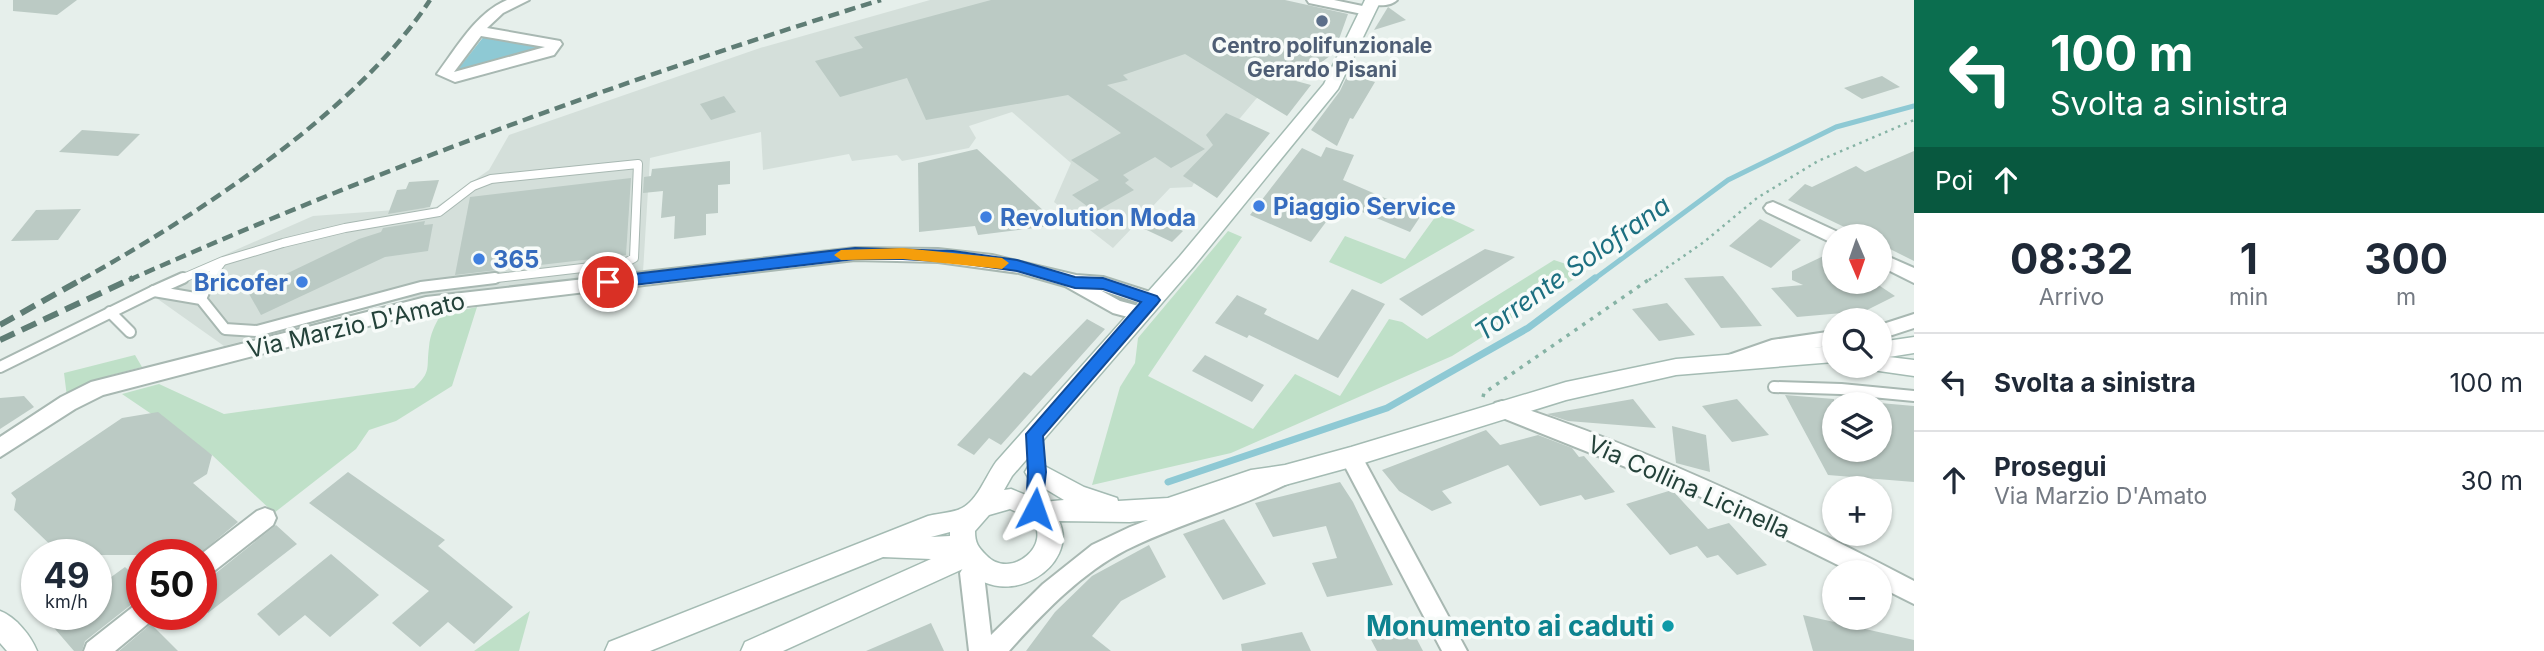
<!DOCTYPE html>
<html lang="it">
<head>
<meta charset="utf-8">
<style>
	:root { --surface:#fff; --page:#f2f2f3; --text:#1f2937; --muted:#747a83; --line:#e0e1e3 }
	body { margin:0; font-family:Inter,sans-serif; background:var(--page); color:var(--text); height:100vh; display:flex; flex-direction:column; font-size:26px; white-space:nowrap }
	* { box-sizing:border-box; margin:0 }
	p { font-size:23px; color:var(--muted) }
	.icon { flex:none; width:38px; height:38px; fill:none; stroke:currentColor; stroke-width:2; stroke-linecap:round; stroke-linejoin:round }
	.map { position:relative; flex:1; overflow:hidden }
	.details { display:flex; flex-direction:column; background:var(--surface); width:630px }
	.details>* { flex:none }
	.banner { background:#0b6e4f; color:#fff; overflow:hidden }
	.needle { width:46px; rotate:178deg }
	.controls { position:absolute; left:1822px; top:224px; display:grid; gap:14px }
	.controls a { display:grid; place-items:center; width:70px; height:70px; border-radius:50%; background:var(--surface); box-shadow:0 2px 5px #0004; font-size:35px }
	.speed { position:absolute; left:21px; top:539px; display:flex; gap:14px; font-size:35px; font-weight:700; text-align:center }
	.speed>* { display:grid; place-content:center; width:91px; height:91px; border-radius:50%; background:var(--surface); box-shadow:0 2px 5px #0004; line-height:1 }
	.speed small { font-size:18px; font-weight:400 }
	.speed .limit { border:10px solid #d22; background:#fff; color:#111 }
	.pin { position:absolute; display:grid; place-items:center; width:60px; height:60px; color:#fff; margin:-30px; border:4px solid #fff; border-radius:50%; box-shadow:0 2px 7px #0007 }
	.me { position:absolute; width:77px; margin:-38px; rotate:4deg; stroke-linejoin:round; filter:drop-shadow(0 0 5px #0008) }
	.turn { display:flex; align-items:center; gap:24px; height:147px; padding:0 21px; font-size:32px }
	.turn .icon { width:91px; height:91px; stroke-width:2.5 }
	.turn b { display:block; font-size:49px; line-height:60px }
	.then { display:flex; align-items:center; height:66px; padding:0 21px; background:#0003; gap:14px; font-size:26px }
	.eta { display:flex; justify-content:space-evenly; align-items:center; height:119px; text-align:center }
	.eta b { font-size:42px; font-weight:700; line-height:49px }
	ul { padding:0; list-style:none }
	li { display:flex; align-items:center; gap:21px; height:98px; padding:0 21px; border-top:2px solid var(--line) }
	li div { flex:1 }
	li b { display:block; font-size:26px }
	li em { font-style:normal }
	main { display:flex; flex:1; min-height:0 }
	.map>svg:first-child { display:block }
</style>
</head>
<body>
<main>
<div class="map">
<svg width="1914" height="651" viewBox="0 0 1914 651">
	<rect width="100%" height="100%" fill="#e6efeb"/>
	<!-- built -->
	<polygon fill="#d4dfda" points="930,0 1262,0 1285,72 1256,99 1206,159 1192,187 1170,188 1113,248 1054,202 1071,163 1012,112 969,126 976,138 969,148 902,161 897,155 852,161 849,154 763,170 761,132 650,158 643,272 404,299 224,346 145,290 313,216 436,207 489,170 509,135 760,48"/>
	<!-- green -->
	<g fill="#bfe0c8">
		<polygon points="1438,213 1475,230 1381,284 1329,262 1345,236 1405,259"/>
		<polygon points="1228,231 1242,237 1148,376 1253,429 1295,374 1340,396 1389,319 1402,322 1427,339 1554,260 1587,271 1452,356 1231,453 1092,485 1120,387 1135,363 1138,338"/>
		<path d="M477,307L452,386L396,421L369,430L356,449L274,513L212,455L122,394L159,384L224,414L414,388C432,371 426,369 429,347C430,334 435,325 441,314Z"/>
		<polygon points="135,355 142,367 108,376 67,397 64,373"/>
		<polygon points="530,611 519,651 474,651"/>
	</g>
	<!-- water -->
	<polygon fill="#8ec9d4" points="485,35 550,47 454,74"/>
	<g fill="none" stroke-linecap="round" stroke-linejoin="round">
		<!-- stream-far1 -->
		<polyline stroke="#8ec9d4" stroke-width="5" points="1593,280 1728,180 1836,127 1914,106"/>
		<!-- stream -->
		<polyline stroke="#8ec9d4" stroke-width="7" points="1168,482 1387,408 1528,328 1595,278"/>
	</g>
	<!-- building -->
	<g fill="#bbcac4">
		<polygon points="13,0 77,0 57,15 13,11"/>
		<polygon points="991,0 1285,0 1348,14 1334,53 1296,81 1311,85 1287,116 1185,54 1123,75 1128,80 1107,85 1205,149 1171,168 1155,157 1123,175 1129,180 1125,183 1134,190 1095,212 1072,195 1099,180 1071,160 1121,133 1068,95 926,120 907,78 840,97 815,61 863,48 854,37"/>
		<polygon points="1388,7 1406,20 1374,30"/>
		<polygon points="1348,74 1375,82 1353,119 1350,118 1337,146 1311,130 1340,91"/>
		<polygon points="1882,76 1900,87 1862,99 1844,88"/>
		<polygon points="724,96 736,112 711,120 700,104"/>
		<polygon points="1226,113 1270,133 1217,198 1183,176 1213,145 1206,135"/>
		<polygon points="82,130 140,134 118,156 59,152"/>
		<polygon points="1326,147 1354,155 1343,180 1422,214 1410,232 1350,207 1347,210 1338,206 1311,242 1250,215 1302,148 1321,157"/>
		<polygon points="977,149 1059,225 978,235 975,226 919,232 918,163"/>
		<polygon points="1914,151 1914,261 1880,244 1880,236 1863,236 1788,200 1805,184 1812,187 1856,166 1865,172"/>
		<polygon points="730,161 730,184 718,185 718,213 706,214 706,235 674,239 675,216 661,218 663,191 643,193 644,177 651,176 652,169"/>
		<polygon points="631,178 626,255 455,275 470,197"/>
		<polygon points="439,180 430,207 388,214 397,190 406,189 409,182"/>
		<polygon points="81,209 58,240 11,241 36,210"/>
		<polygon points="1147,213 1183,231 1172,242 1136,225"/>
		<polygon points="1760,219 1801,240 1771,268 1729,246"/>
		<polygon points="425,221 424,225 433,224 428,251 385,257 261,315 248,292 359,239 381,232 383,228"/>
		<polygon points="1485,249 1515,257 1422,316 1399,299"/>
		<polygon points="1834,251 1834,282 1874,282 1895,296 1865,311 1797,317 1771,288 1803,285 1792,280 1792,271"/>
		<polygon points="1723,276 1739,296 1762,326 1721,328 1684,278"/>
		<polygon points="1352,289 1385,304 1338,378 1249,335 1247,338 1215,323 1237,295 1267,309 1264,314 1318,340"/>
		<polygon points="1667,303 1695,335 1659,341 1632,309"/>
		<polygon points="1087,319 1105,329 1001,445 989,438 974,455 957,445 1024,372 1031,376"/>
		<polygon points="1205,355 1264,385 1252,402 1192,371"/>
		<polygon points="1785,395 1834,399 1834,450 1880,450 1880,403 1914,406 1914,482 1828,475"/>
		<polygon points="24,396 34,407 0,429 0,398"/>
		<polygon points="1633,399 1656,428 1568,421 1547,414"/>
		<polygon points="1737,399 1769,435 1732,442 1702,406"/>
		<polygon points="158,412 212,455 207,474 193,483 238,522 198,555 61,555 14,510 16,499 11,493 122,418"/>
		<polygon points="1672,426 1706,435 1710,472 1676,463"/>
		<polygon points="1486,430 1500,445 1538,435 1572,448 1579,457 1584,456 1615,492 1585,500 1581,495 1540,506 1508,465 1442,491 1452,503 1432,511 1399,491 1382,470"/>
		<polygon points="348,472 445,540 438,546 513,607 474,644 448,622 420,647 392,623 429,591 309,503"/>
		<polygon points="1340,482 1353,502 1393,585 1327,597 1312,563 1337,558 1326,526 1273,537 1255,503"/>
		<polygon points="1672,490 1708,529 1729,523 1767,565 1737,575 1718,555 1707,558 1697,546 1670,555 1626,504"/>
		<polygon points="1224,519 1266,584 1223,600 1183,534"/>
		<polygon points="276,525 297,544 208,613 201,606 201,581 211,577"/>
		<polygon points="1149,545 1166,577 1121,601 1092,636 1111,651 1026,651 1055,612 1092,576"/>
		<polygon points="331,554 379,595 330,637 305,615 279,636 257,614"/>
		<polygon points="125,567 142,583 142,600 132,604 85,641 82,651 74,651 49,622 60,614 96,614 96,588"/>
		<polygon points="1803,615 1914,640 1914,651 1813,651"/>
		<polygon points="931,623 944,651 866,651"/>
		<polygon points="151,624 178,651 119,651"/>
		<polygon points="1411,628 1423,651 1377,651 1369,636"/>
		<polygon points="1302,632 1311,651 1242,651 1241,644"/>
	</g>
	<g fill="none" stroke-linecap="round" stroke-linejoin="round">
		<!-- lane-far1 casing -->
		<g stroke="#a8b8b2" stroke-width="10">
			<g id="lane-far1">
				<polyline points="179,280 223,261 283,243 345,228 439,212 473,186 491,179 638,164 634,258 625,263 480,280"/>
				<polyline points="208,280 221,263"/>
			</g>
		</g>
		<!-- lane casing -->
		<g stroke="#a8b8b2" stroke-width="14">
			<g id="lane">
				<polyline points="154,291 201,299 225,329 257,331 421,287 495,278"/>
				<polyline points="154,291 183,278"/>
				<polyline points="201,299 210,278"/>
				<polyline points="110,312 130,332"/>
				<polyline points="0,367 154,291"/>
				<polyline points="1774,387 1841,389 1914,396"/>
			</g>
		</g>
		<!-- street casing -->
		<g stroke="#a8b8b2" stroke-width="4">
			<g id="street">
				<path d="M507,0H529L503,13L487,28L560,41L562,44L554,55L455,82L437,74C457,47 476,13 507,0ZM481,36L545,47L454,72Z"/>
				<polygon points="1307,0 1334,0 1372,8 1374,11 1367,15 1309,3"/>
				<path d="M1365,0H1397C1390,7 1372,7 1365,0Z"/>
				<polygon points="1773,202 1840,233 1842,236 1834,236 1834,243 1828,241 1767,212 1764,208 1767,204"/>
				<polygon points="855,248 938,249 992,255 1076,275 1103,277 1159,295 1161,300 1159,305 1152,307 1100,290 1120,301 1146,308 1149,313 1146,318 1139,320 1113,313 1065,286 1019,273 938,262 855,260 426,311 103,395 75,409 0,457 0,437 61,397 91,382 426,297"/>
				<polygon points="1880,253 1914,268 1914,283 1880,266"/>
				<polygon points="1914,314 1914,328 1880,339 1880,325"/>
				<polygon points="1834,331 1834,345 1774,354 1730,370 1723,367 1720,362 1723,357 1772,340"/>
				<path d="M1502,401C1643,447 1782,512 1914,581V604L1880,587V572H1852L1701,497L1495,415L1492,409L1495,403Z"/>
				<polygon points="1351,448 1359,451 1467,651 1442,651 1340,457 1343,451"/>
				<path d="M1281,468L1289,471L1292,477L1289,483C1236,509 1178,524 1126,550C1080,574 1043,613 1009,651H969L960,573L969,558L977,555L985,558L989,565L984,575L991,635L1043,584L1092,545L1130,527Z"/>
				<polygon points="265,508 273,511 276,518 273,525 209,575 201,578 200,555 257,511"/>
				<polygon points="142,603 142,614 154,614 150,622 115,651 84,651 87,643 134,606"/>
			</g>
		</g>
		<!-- secondary casing -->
		<g stroke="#a4bbb3" stroke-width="3">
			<g id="secondary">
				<path d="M1365,0H1381L1338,89L1194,266L1012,476L1004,490L1011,489L1043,502L1064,500L1029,479L1025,472L1029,465L1037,462L1084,487L1117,498L1118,501L1168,498L1251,470L1285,465L1351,447L1566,382L1676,359L1834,346V362L1676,375L1566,400L1351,467L1285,485L1251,490L1168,518L1130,522L1059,521C1080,565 1006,614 965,568L783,651H741L745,642L931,559L883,557L650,651H605L609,642L928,516C939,513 953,513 962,508C977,501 986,476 996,462L1180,256L1324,84ZM1010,509C1016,512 1025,515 1030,519C1055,542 1011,582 986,555C978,547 975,543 975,531L989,515ZM950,532V536L931,537Z"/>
				<polygon points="1914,337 1914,353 1889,357 1914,360 1914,376 1872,370 1870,366 1880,366 1880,342"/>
				<path d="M0,611C16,617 31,636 37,651H7L0,643Z"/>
			</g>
		</g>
		<!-- path-far1 -->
		<polyline stroke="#86b3a5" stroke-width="2.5" stroke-dasharray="2.5 4.5" stroke-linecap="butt" points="1649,280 1704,242 1757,198 1818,161 1914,120"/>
		<!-- path -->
		<polyline stroke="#86b3a5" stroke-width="3.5" stroke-dasharray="3.5 6" stroke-linecap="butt" points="1483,397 1484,393 1651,278"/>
		<!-- lane-far1 -->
		<use href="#lane-far1" stroke="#fff" stroke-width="8"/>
		<!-- lane -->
		<use href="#lane" stroke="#fff" stroke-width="10"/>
		<!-- street -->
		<use href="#street" fill="#fff" fill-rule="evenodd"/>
		<!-- secondary -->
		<use href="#secondary" fill="#fff" fill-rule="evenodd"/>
		<!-- rail-far1 -->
		<g stroke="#5f7d75" stroke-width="4.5" stroke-dasharray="11 6" stroke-linecap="butt">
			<path d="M81,280C197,215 357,112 430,0"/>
			<path d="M129,280C374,171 624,79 881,0"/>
		</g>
		<!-- rail -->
		<g stroke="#5f7d75" stroke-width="6" stroke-dasharray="16 8" stroke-linecap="butt">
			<polyline points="0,325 84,278"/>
			<polyline points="0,340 133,278"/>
		</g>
	</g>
	<!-- route -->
	<polygon fill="#1a73e8" stroke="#114b97" stroke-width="2" points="855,248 953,251 1017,260 1075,277 1103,278 1157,296 1160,300 1157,304 1043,436 1046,472 1041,515 1035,517 1028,515 1026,509 1028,472 1026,434 1141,302 1103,289 1075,288 1017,271 953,262 903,259 855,259 608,288 601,282 608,277"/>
	<!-- slow -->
	<polygon fill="#f59e0b" points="903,248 1002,258 1009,263 1002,269 903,259 841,260 834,255 841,250"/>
	<!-- markers -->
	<circle fill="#5c6f8a" stroke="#f7fbf9" stroke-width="2.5" cx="1322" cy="21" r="7"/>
	<g fill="#3f7fe0" stroke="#f7fbf9" stroke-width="2.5">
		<circle cx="1259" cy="206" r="7"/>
		<circle cx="986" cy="217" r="7"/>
		<circle cx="479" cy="259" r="7"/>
		<circle cx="302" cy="282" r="7"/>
	</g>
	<circle fill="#0f9aa8" stroke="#f7fbf9" stroke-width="2.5" cx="1668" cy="626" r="7"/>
	<g text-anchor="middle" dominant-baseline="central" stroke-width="7" stroke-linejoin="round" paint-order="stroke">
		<!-- far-service labels -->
		<g font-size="21" font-weight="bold" fill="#4e5e75" stroke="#f7fbf9">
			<text x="1322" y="45">Centro polifunzionale<tspan x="1322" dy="24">Gerardo Pisani</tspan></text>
		</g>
		<!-- shop labels -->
		<g font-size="24" font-weight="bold" fill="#366cbe" stroke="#f7fbf9" text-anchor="start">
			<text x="1273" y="206">Piaggio Service</text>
			<text x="1000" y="217">Revolution Moda</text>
			<text x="493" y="259">365</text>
			<text x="288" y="282" text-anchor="end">Bricofer</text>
		</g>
		<!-- street labels -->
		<g font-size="24" fill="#24423a" stroke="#f7fbf9">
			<text transform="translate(356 325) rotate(-13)">Via Marzio D'Amato</text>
			<text transform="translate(1689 487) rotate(24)">Via Collina Licinella</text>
		</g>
		<!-- water labels -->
		<g font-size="26" font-style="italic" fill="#1c6f80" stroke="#f7fbf9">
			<text transform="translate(1572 268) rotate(-35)">Torrente Solofrana</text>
		</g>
		<!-- near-culture labels -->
		<g font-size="28" font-weight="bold" fill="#0d838f" stroke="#f7fbf9" text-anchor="end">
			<text x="1654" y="626">Monumento ai caduti</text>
		</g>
	</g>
</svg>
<div class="controls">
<a><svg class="needle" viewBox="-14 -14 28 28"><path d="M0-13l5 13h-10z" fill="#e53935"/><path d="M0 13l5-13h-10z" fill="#747a83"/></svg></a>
<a><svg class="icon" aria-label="search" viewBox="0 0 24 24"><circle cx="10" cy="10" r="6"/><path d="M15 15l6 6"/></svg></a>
<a><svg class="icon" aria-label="layers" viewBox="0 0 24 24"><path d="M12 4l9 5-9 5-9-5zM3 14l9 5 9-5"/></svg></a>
<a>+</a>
<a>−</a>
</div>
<div class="speed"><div>49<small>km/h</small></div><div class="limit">50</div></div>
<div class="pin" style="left:608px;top:282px;background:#d93025"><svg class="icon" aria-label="arrive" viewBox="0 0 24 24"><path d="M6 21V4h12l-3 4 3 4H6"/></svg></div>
<svg class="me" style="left:1035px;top:509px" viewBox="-20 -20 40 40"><path d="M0-17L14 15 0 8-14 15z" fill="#1a73e8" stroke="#fff" stroke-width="4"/></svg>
</div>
<section class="details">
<div class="banner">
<div class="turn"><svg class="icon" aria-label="left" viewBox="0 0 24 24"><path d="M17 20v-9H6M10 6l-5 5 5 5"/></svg><div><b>100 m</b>Svolta a sinistra</div></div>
<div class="then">Poi<svg class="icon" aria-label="ahead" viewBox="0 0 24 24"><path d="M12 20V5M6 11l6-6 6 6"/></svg></div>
</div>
<div class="eta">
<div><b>08:32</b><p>Arrivo</p></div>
<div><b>1</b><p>min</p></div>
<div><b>300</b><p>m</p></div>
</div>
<ul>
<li><svg class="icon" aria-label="left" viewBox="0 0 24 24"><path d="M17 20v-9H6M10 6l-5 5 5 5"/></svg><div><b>Svolta a sinistra</b></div><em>100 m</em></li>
<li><svg class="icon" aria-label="ahead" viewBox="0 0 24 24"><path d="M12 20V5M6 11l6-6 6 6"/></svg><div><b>Prosegui</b><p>Via Marzio D'Amato</p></div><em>30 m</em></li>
</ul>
</section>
</main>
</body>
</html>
